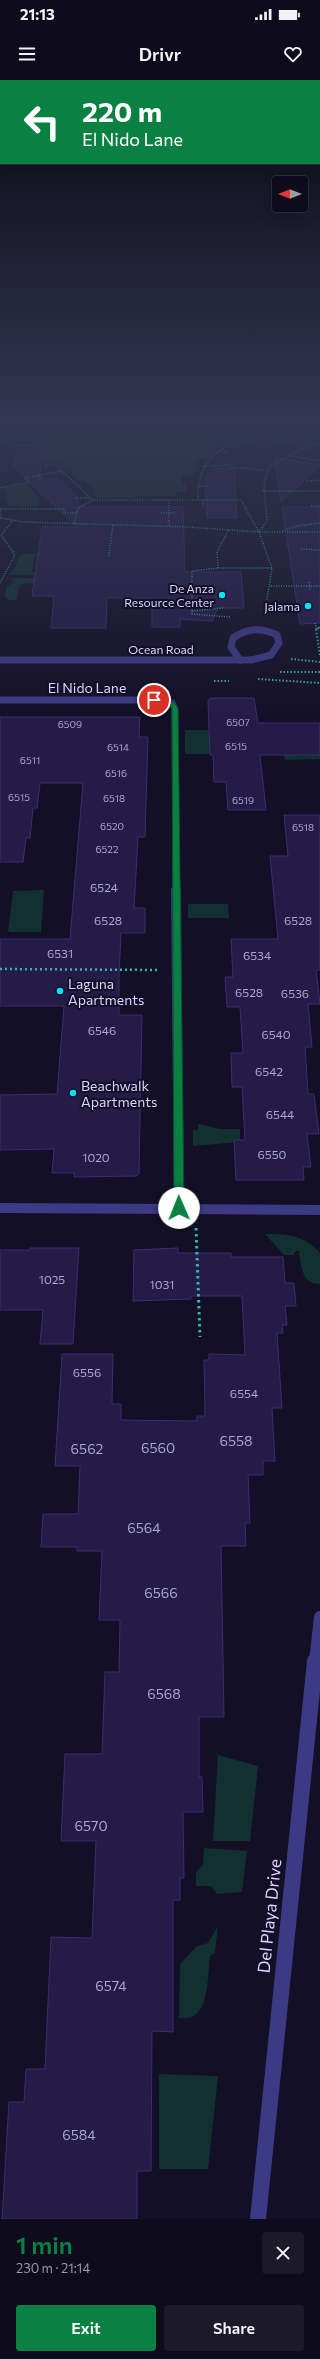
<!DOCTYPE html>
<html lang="en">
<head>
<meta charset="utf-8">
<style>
	:root { --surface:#0e0b1c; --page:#1c1929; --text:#f1f3f6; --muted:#9b9ba3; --line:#2e2b3b; --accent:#0b8043 }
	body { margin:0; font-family:Commissioner,sans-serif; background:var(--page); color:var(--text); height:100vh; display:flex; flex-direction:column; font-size:15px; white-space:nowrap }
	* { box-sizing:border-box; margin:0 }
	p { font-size:13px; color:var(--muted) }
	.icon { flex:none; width:22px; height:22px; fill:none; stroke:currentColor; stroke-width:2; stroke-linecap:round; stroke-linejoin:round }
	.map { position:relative; height:2139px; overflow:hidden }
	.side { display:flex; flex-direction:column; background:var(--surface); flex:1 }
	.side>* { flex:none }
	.banner { position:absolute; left:0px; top:0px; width:320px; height:84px; box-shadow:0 4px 16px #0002,0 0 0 1px var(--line); background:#0b8043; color:#fff; overflow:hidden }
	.needle { width:26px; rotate:270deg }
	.buttons { position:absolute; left:272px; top:96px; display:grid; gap:8px }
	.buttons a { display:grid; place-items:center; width:36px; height:36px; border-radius:4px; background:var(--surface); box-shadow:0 4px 16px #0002,0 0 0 1px var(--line); font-size:20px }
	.pin { position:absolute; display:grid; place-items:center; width:34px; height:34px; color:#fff; margin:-17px; border:2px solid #fff; border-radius:50%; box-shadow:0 1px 4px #0007 }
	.me { position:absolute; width:44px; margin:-22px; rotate:359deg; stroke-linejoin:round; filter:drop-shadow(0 0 3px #0008) }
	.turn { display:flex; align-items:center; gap:14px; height:84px; padding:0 16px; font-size:18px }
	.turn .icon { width:52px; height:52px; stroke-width:2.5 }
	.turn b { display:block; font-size:28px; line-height:34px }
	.round { display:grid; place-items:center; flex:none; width:42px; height:42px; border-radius:4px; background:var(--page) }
	.overview { display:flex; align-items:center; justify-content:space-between; height:68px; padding:0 16px }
	h1 { font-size:24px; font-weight:600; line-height:30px; color:var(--accent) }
	.primary-button { display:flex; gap:8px; margin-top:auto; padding:8px 16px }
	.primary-button a { flex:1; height:46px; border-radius:4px; background:var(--accent); color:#fff; font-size:16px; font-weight:600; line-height:46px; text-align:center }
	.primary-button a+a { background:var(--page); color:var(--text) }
	.status { display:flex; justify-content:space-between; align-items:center; height:28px; padding:0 20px; background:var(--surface); direction:ltr }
	.status svg { height:11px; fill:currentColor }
	header { display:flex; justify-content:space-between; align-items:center; height:52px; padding:0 16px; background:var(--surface); font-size:18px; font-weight:600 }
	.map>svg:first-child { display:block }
</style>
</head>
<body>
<div class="status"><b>21:13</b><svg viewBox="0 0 49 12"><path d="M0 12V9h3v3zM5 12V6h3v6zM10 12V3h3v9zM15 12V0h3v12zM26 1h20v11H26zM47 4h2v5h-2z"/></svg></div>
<header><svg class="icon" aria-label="menu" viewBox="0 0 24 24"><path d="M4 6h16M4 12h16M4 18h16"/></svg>Drivr<svg class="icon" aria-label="heart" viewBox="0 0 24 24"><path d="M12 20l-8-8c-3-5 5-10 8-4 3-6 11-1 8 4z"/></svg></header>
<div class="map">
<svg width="320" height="2139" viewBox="0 0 320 2139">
	<rect width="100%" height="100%" fill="#130f26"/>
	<!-- green -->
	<g fill="#12302f">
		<polygon points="21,344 79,344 81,345 27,354 21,349"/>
		<polygon points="120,344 226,344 259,351 218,367 207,379 199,378 195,395 181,395 182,404 186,404 186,412 177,412 177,416 136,416 135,418 98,418 92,413 96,412 84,401 79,401 72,395 74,389 65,388 55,380 41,383 44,367 27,356"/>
		<polygon points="256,344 320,344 320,362 287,352 255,346"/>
		<polygon points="0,345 4,345 2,348 14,350 22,354 0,358"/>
		<polygon points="268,352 294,358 282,363 262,358 236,368 224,368"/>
		<polygon points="26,404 39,418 38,426 8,426 4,408"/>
		<polygon points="21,474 38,474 38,476 34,477 32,492 40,493 40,495 8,495 13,490"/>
		<polygon points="10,498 46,498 46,502 22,504 19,507 17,520 9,520 4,516 7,507 13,502"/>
		<polygon points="185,650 209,650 211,674 185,674"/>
		<polygon points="320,654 320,679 285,680 282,655"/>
		<polygon points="44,810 41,852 8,852 13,811"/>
		<polygon points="188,824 228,824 229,838 188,838"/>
		<polygon points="198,1044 220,1049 240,1049 240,1062 193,1066 193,1050 198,1050"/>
		<path d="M265,1154C288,1154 304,1155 320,1173V1204C301,1204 301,1185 299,1171H296L293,1175H284Z"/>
		<polygon points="218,1675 258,1686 250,1761 213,1761"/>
		<polygon points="204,1768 247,1771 242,1812 217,1814 211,1806 196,1806 196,1792 203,1785"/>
		<path d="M218,1846L215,1873L210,1876C208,1892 209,1930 192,1937C189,1939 183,1938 179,1938L180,1884L197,1866L208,1863Z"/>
		<polygon points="159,1994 218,1996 208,2089 159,2089"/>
	</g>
	<!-- building -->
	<g fill="#241b47" stroke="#3b2d73">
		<polygon points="17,368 44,368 39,399 58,399 78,417 77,427 183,427 185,492 241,492 244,528 218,528 212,541 180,539 180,547 152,547 152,518 107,518 106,548 51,548 54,516 32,516 42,447 77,447 13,386"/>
		<polygon points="274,377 320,385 281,422"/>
		<polygon points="214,388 234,389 237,438 207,438 205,398"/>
		<polygon points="282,427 320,427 320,543 300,544"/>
		<polygon points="210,618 254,618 258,643 320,643 320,675 260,675 266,730 228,730 226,702 214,702 213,675 210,675 208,621"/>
		<polygon points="0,637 140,637 139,657 148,657 145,757 138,757 134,828 145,828 145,853 121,853 119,896 119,935 142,935 139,1094 136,1096 74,1097 74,1093 52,1093 54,1069 0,1070 0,1015 57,1014 64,926 0,926 0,859 70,859 83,703 40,703 37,728 33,728 30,758 26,758 23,782 0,782"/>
		<polygon points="284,735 320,735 320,890 316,890 320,924 308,924 312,967 305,967 308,1014 314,1014 319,1054 307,1054 311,1087 303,1087 304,1100 236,1100 234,1060 245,1060 242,1007 232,1007 231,973 243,973 240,927 227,927 225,897 233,897 231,859 278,859 270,776 288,776"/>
		<polygon points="30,1168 79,1168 73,1264 40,1264 43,1230 0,1230 0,1170 30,1170"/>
		<polygon points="178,1168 178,1173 231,1173 231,1177 283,1177 285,1203 294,1203 296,1226 285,1226 287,1245 282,1245 283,1253 277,1253 282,1328 272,1328 275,1381 263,1381 263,1395 248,1395 250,1443 245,1443 246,1466 221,1466 224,1637 199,1637 199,1697 202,1697 203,1732 183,1732 184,1798 180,1798 180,1820 173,1820 173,1952 152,1951 151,2091 137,2091 137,2139 2,2139 9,2022 24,2022 26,1989 45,1989 51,1857 92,1858 96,1761 61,1761 65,1674 102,1674 105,1592 119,1592 120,1540 99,1540 102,1471 77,1471 77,1467 41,1467 43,1434 78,1434 80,1386 55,1386 62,1274 113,1274 112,1324 121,1324 121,1340 197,1341 197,1336 205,1336 204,1280 209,1280 209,1274 245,1275 242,1216 191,1216 191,1219 133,1221 134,1170"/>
	</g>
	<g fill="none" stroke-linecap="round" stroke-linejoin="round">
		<!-- path-far3 -->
		<g stroke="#2fb8b0" stroke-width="1.5" stroke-dasharray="1 1.5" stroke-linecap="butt">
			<polyline points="19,344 18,349 24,353"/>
			<polyline points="45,344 56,344"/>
			<polyline points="77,344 79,344"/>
			<polyline points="236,344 266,349 320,365"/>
			<polyline points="29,350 36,350 49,345"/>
			<polyline points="24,353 36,344"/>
			<polyline points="24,356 36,363 35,368"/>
			<polyline points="0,360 106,344"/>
			<polyline points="4,360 16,365 35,365"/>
			<polyline points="274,362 282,364 298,358"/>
			<polyline points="219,371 229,372"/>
			<polyline points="291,376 320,381"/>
			<polyline points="44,386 55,384 62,391"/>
			<polyline points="204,386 231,385"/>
			<polyline points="230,387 265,390"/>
			<polyline points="37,394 42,399"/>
			<polyline points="306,401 320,400"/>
			<polyline points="197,406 208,406"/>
			<polyline points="0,408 29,402 25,398 62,391 93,420"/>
			<polyline points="263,411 320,411"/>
			<polyline points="75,418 90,418"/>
			<polyline points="169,420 169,446"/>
			<polyline points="203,420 203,427"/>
			<polyline points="311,426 320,426"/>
			<polyline points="0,429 64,429"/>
			<polyline points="0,429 2,439"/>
			<polyline points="64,429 64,433 76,433"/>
			<polyline points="161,433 176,433"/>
			<polyline points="0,438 24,442 188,447 259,452 320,452"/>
			<polyline points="74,444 78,428 93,420 198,420"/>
			<polyline points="282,451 297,446 320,443"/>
			<polyline points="259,452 267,441 264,406 268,388 284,378 315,364"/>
			<polyline points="301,469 320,470"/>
			<polyline points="109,476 113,444"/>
			<polyline points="218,488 217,472 229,449"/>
			<polyline points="309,502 310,510"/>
			<polyline points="0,503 15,475 1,455 13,440"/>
			<polyline points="271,506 320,506"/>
			<polyline points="192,531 223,528"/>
			<path d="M265,532L272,488L259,452L241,420H198C198,384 211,372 243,359C251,356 259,354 266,349"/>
			<polyline points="230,537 192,534 192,491 218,488 272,488"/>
			<polyline points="315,543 316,549"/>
			<polyline points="317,549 320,547"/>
		</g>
		<!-- path-far2 -->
		<g stroke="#2fb8b0" stroke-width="2" stroke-dasharray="1.5 2" stroke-linecap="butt">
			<polyline points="319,548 316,549 320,575"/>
			<polyline points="291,579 320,582"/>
			<polyline points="280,592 320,592"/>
			<polyline points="258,599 320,603"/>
			<polyline points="214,601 229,601"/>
		</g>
		<!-- path-far1 -->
		<polyline stroke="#2fb8b0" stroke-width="2.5" stroke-dasharray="2 3" stroke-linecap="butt" points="0,889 157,890"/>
		<!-- path -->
		<polyline stroke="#2fb8b0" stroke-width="3" stroke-dasharray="2.5 3.5" stroke-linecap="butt" points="196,1148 200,1257"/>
		<!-- service -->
		<path stroke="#3d3a85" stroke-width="7" d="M240,580L231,567L233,558C248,548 261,547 277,555L279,563L271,575"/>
		<!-- minor-far3 -->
		<g stroke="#3d3a85" stroke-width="7">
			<polyline points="0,580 251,580 271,575"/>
			<polyline points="0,620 154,620 172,623 175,629 176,811"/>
		</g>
		<!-- minor-far2 -->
		<g stroke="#3d3a85" stroke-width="10">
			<polyline points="176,810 179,1128"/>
			<polyline points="0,1128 320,1130"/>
		</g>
		<!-- minor-far1 -->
		<polyline stroke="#3d3a85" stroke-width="12" points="315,1582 320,1537"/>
		<!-- minor -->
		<polyline stroke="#3d3a85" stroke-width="16" points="258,2139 315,1581"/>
	</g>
	<!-- sky -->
	<linearGradient id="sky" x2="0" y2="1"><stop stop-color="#0a0815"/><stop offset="0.53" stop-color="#333752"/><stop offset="1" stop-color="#333752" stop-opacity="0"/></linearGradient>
	<rect width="320" height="644" fill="url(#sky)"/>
	<!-- route -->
	<polygon fill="#0b8043" stroke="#07532c" points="152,619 174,622 178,629 184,1128 179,1132 174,1128 172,629 169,624 152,622"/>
	<!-- markers -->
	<g fill="#00e5ff" stroke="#130f26" stroke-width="1.5">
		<circle cx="222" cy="515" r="4"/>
		<circle cx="308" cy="526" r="4"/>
		<circle cx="60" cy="911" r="4"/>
		<circle cx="73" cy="1013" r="4"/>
	</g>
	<g text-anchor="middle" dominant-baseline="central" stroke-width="4" stroke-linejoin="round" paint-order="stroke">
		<!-- far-number labels -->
		<g font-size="10" fill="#aca6d1">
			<text x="238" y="642">6507</text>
			<text x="70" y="644">6509</text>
			<text x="236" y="666">6515</text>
			<text x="118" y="667">6514</text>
			<text x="30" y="680">6511</text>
			<text x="116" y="693">6516</text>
			<text x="19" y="717">6515</text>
			<text x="114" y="718">6518</text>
			<text x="243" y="720">6519</text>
			<text x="112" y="746">6520</text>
			<text x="303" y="747">6518</text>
			<text x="107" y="769">6522</text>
		</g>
		<!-- far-poi labels -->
		<g font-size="12" fill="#d9d4ff" stroke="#130f26" text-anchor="end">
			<text x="214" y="508">De Anza<tspan x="214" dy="14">Resource Center</tspan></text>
			<text x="300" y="526">Jalama</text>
		</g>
		<!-- far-street labels -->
		<g font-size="12" fill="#d9d4ff" stroke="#130f26">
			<text x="161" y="569">Ocean Road</text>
		</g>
		<!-- number labels -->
		<g font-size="12" fill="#aca6d1">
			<text x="104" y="807">6524</text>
			<text x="108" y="840">6528</text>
			<text x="298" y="840">6528</text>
			<text x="60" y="873">6531</text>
			<text x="257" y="875">6534</text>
			<text x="249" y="912">6528</text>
			<text x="295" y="913">6536</text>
			<text x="102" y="950">6546</text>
			<text x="276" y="954">6540</text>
			<text x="269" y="991">6542</text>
			<text x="280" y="1034">6544</text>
			<text x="272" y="1074">6550</text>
			<text x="96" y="1077">1020</text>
			<text x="52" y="1199">1025</text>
			<text x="162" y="1204">1031</text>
			<text x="87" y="1292">6556</text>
			<text x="244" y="1313">6554</text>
		</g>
		<!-- street labels -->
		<g font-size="14" fill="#d9d4ff" stroke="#130f26">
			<text x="87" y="607">El Nido Lane</text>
		</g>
		<!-- poi labels -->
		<g font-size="14" fill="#d9d4ff" stroke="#130f26" text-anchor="start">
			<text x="68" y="903">Laguna<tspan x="68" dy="16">Apartments</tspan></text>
			<text x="81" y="1005">Beachwalk<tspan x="81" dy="16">Apartments</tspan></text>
		</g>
		<!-- near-number labels -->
		<g font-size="14" fill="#aca6d1">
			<text x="236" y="1360">6558</text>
			<text x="158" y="1367">6560</text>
			<text x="87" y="1368">6562</text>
			<text x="144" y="1447">6564</text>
			<text x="161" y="1512">6566</text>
			<text x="164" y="1613">6568</text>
			<text x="91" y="1745">6570</text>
			<text x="111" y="1905">6574</text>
			<text x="79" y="2054">6584</text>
		</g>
		<!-- near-street labels -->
		<g font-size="17" fill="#d9d4ff" stroke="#130f26">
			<text transform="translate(269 1836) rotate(-84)">Del Playa Drive</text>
		</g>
	</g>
</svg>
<div class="buttons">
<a><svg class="needle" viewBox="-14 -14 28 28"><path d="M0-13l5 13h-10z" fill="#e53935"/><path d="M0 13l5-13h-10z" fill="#9b9ba3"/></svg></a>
</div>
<div class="pin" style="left:154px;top:620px;background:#d93025"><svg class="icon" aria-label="arrive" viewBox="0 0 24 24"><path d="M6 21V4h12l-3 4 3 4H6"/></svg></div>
<svg class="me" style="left:179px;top:1128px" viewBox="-20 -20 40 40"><circle r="19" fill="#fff"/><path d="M0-13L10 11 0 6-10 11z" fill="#0b8043"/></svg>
<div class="banner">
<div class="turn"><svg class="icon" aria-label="left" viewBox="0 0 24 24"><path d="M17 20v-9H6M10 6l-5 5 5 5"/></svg><div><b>220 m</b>El Nido Lane</div></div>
</div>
</div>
<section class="side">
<div class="overview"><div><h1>1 min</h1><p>230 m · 21:14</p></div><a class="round"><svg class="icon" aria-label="close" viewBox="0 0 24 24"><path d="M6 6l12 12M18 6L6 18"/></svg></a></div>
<div class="primary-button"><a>Exit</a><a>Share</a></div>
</section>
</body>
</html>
